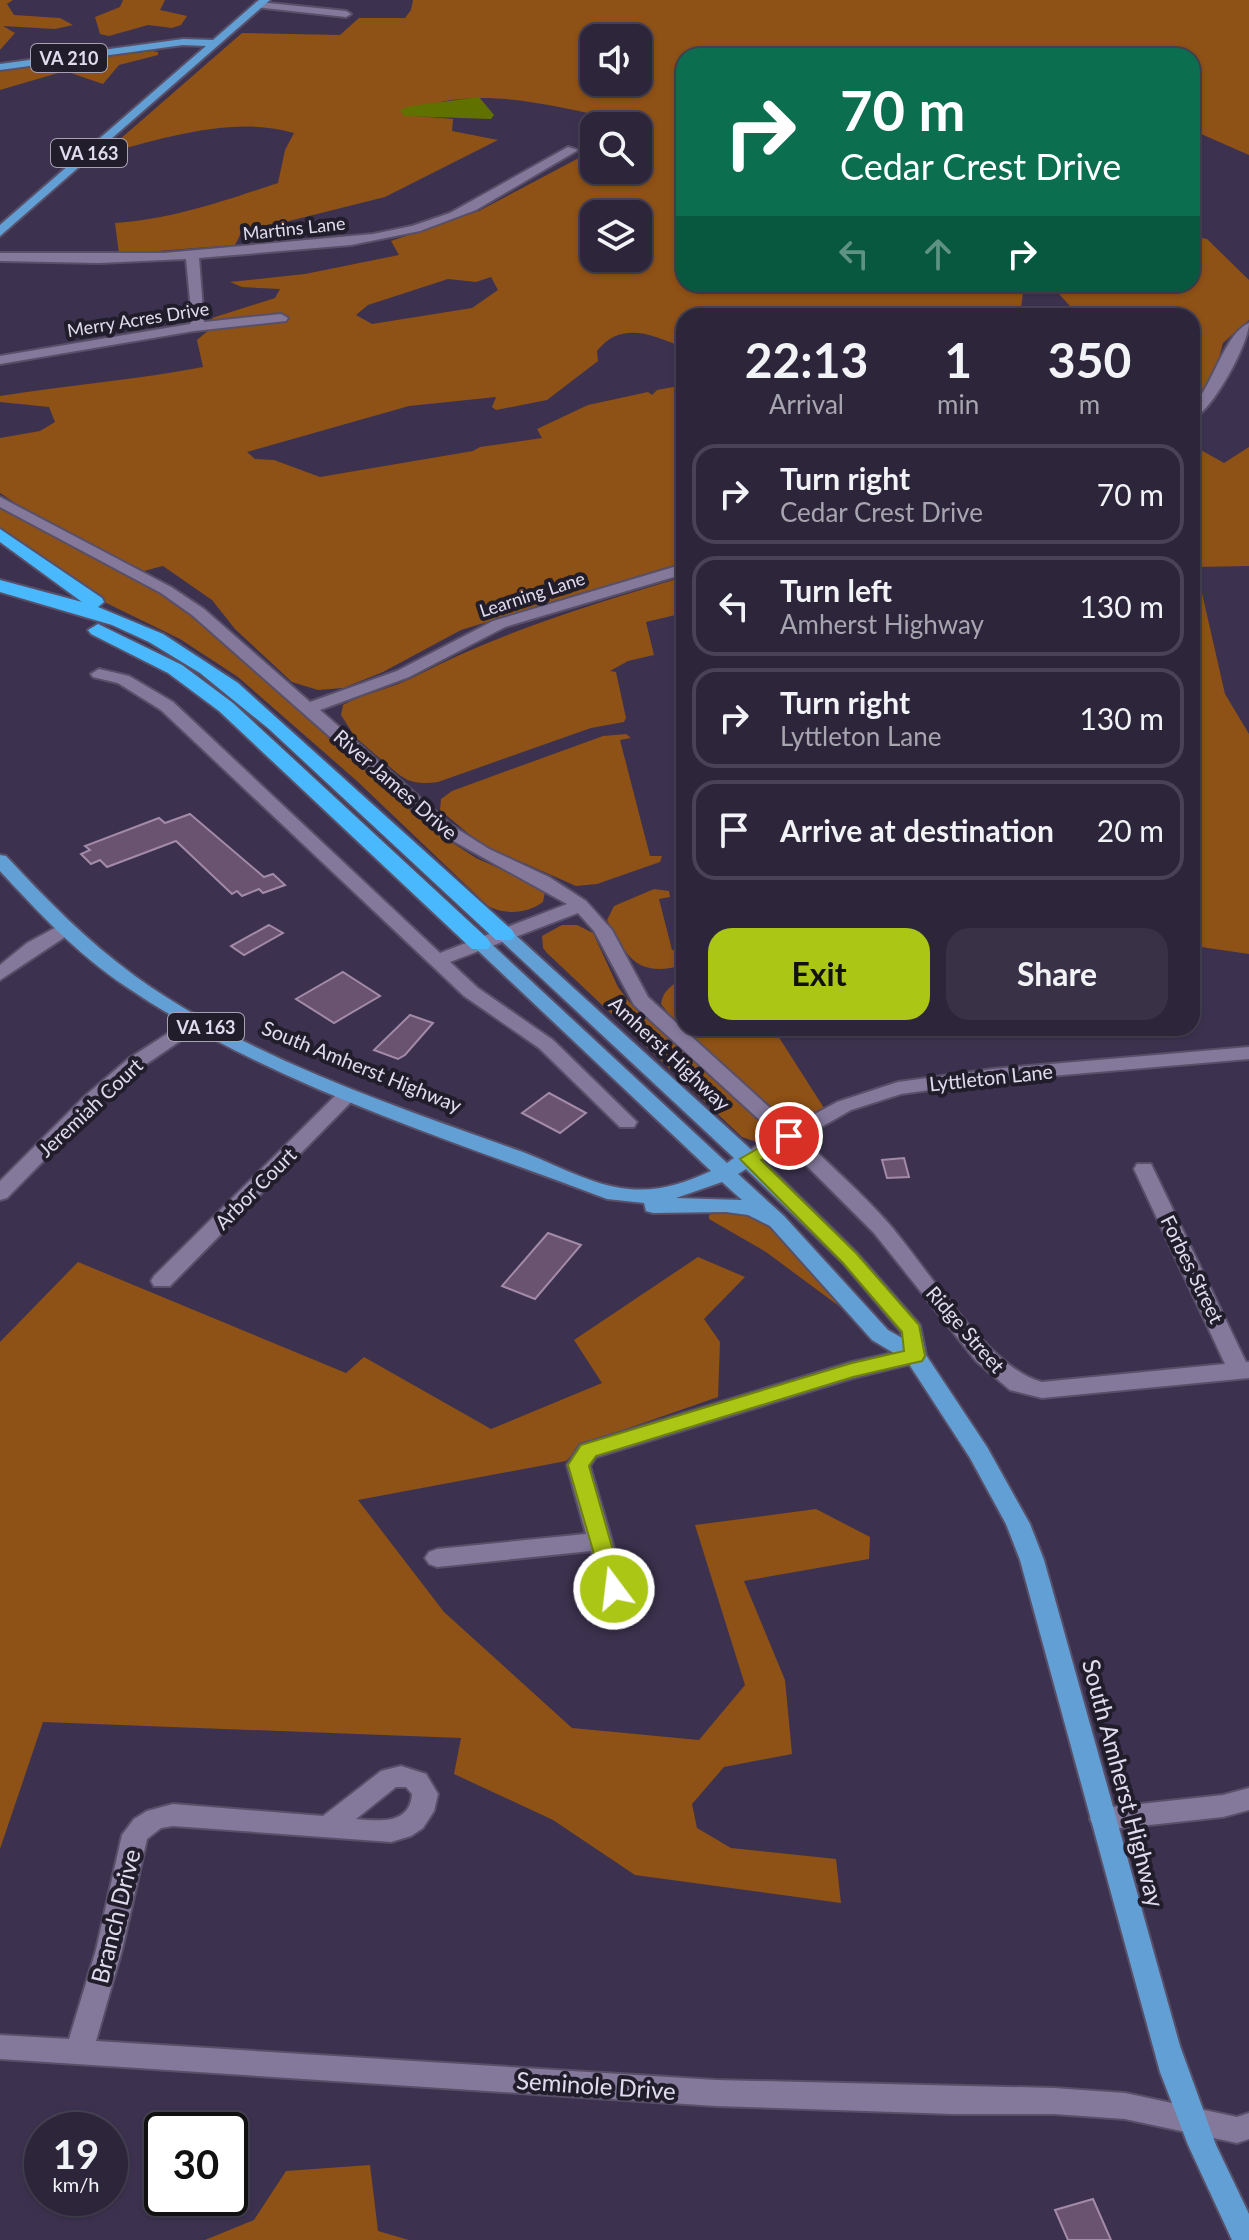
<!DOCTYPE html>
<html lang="en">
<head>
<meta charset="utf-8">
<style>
	:root { --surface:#2d263b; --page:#393246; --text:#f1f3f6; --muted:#a7a5af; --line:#484355; --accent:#abc615 }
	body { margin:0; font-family:Lato,sans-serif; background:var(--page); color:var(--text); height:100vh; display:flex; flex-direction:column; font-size:30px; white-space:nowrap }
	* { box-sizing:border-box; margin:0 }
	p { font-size:26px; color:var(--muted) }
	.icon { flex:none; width:44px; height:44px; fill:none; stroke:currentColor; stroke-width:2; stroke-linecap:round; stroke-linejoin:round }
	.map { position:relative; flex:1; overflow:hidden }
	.panel { position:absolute; left:676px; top:308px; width:524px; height:728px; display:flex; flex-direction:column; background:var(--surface); border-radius:24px; box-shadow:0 2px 6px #0004,0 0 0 2px var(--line) }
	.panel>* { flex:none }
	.banner { position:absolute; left:676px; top:48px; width:524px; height:244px; border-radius:24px; box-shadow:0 2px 6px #0004,0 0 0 2px var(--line); background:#0b6e4f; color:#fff; overflow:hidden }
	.controls { position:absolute; left:580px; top:24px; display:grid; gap:16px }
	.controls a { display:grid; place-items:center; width:72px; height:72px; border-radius:16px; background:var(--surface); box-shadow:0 2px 6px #0004,0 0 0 2px var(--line); font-size:40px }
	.speed { position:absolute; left:24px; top:2112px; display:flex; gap:16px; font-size:40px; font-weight:700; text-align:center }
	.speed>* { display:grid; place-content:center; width:104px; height:104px; border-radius:50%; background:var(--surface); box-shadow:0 2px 6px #0004,0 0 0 2px var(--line); line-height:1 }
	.speed small { font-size:20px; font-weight:400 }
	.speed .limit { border:4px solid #111; border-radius:12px; background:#fff; color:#111 }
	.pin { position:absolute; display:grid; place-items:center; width:68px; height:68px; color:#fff; margin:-34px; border:4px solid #fff; border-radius:50%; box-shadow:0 2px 8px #0007 }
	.me { position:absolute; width:88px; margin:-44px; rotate:345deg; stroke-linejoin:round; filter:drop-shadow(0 0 6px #0008) }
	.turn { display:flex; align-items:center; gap:28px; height:168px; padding:0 32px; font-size:36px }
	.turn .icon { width:104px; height:104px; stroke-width:2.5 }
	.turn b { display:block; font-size:56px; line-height:68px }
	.lanes { display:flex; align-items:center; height:76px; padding:0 32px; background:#0003; justify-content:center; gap:40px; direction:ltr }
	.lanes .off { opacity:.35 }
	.eta { display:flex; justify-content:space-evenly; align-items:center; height:136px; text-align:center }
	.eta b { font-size:48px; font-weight:700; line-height:56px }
	.button { display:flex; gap:16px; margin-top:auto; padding:16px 32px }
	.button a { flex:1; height:92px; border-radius:24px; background:var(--accent); color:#111; font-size:32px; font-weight:700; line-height:92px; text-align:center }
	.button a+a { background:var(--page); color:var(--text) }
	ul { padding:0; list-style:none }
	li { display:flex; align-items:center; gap:24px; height:100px; margin:0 16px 12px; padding:0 16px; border:4px solid var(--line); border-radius:24px }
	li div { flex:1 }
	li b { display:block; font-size:30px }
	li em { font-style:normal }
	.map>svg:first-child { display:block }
</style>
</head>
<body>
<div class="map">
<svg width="1249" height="2240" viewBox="0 0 1249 2240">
	<rect width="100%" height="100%" fill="#3c324f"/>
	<!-- green -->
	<g fill="#8e5116" fill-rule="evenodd">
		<polygon points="0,0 13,0 7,4 14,15 60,18 73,25 55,29 3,26 15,33 0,50"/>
		<polygon points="123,0 165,0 160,10 187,16 181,25 172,28 148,25 109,36 100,34 95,17 120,7"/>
		<path d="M413,0H1249V155L1192,130V56H684V284H1028L1023,293L1020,316H684V348C654,335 621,320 597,351L598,361L547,400L496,410L492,407L496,397L409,406L247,452L255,459L274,460L320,477L473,451L480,447L542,438L537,429L588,405L648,392L652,395L657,390L684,385V562L461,630L383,672L343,688L318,690L292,682L235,629L212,600L163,566L144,571L38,518L0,493V438L40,431L55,422L49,407L0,402V396C67,385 136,380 203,367L197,340L217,323L212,318L275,298L280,289L242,287L230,282L305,274L399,255L391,241L479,211L594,150V170H638V126H620L618,119C549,106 470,81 404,115L453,119L452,131L498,140L385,197L241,233L235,245L119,254L115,223C173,219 223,201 278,183L285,150L294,133C234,115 162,139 103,154L242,33L340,35L359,18H405L411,10ZM594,38H638V82H594ZM594,214H638V258H594ZM491,277L498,290L472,308L372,324L356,315L368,305L448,279L476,282Z"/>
		<polygon points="152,51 158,52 158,55 119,65 103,84 65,71 0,90 0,70"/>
		<polygon points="1192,236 1207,239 1249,280 1249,320 1223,343 1213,380 1192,406 1192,316 1079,316 1050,284 1192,284"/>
		<polygon points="1192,445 1224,463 1249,447 1249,566 1196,567 1225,694 1249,734 1249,954 1201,947 1192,938"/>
		<path d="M0,505L147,583L188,609L451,842L476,858L541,887L545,892L543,902C527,914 505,915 488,906L357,781L238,677L180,639L92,596L0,530Z"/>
		<path d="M684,577V613L646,622L654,655L628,661L610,671L616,672L626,718L624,722L591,728L438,782C423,784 411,784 398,774L355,737L341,715L343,705C365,693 390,689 412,678C499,633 591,604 684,577Z"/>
		<polygon points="626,734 631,738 620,740 650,856 662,856 660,862 597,884 576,886 481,844 440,810 441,799 452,791 603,736"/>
		<path d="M654,889L669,891L670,897L659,899L672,950L684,949V965C637,978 627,958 607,920L614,906Z"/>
		<polygon points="562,925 577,925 593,933 618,987 630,1003 767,1128 765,1138 754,1141 742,1137 547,953 543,948 542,936"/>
		<path d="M684,978V1028H773L824,1108L801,1122L786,1121L669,1014L661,1004C663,990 672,985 684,978Z"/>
		<polygon points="720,1210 761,1216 795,1251 847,1312 766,1252 709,1219 709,1215"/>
		<polygon points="698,1257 745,1277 704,1319 720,1342 718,1397 583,1444 566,1461 358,1500 444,1612 572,1728 699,1740 745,1685 695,1525 816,1509 870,1537 869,1559 744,1581 785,1680 792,1754 724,1767 692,1804 697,1828 731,1848 836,1859 841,1903 635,1875 553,1820 454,1774 461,1738 43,1722 0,1849 0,1342 78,1262 346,1373 364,1357 491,1429 602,1383 574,1340"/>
		<polygon points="370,2165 378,2231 409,2240 205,2240 254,2220 286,2171"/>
	</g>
	<!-- water -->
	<polygon fill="#617100" points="479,97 494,115 491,119 404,116 400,110 411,106"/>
	<!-- building -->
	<g fill="#6a5370" stroke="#a28aa8" stroke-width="2">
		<polygon points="190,814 264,877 273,874 285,885 263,893 259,889 242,896 237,891 232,894 176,841 107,867 100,860 91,864 81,854 90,850 85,846 159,818 165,823"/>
		<polygon points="269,925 283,933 244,955 231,946"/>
		<polygon points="343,972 380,996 334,1023 296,999"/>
		<polygon points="410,1015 433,1023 405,1055 398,1059 374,1050"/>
		<polygon points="549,1093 586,1113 560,1133 522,1113"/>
		<polygon points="904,1158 909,1177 887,1178 882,1160"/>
		<polygon points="548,1233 581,1245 535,1299 502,1286"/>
		<polygon points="1093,2199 1111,2240 1068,2240 1055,2210"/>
	</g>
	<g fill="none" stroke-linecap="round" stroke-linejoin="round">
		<!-- minor casing -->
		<g stroke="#584f68" stroke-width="4">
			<g id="minor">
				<polygon points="259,2 346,11 351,14 346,17 255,7 255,3"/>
				<polygon points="568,147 578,150 476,210 420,231 351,245 199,258 204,322 281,314 288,318 286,321 194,331 0,364 0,356 190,324 192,320 186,259 99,263 0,261 0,253 164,253 373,234 412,226 450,213"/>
				<path d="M1249,323C1249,343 1212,412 1192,419V407C1213,386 1224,334 1249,323Z"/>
				<path d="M0,497L171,587L204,609L310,702L397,671L493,621L684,564V574L505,627L409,677L320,710L451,825L489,849L549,877L586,901L612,930L648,997L791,1127L837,1102L898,1082L993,1069L1249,1047V1059L993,1081L901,1094L851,1110L802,1138C831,1166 863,1194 890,1225C927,1268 989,1369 1042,1382L1225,1364L1134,1169L1137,1164H1151L1246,1362H1249V1378L1042,1398L1010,1390L976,1361L874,1233L787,1146L756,1164H742L739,1159L742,1154L776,1135L634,1005L594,931L578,913L450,962L478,988L553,1040L637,1122L634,1127H620L539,1048L464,996L161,710L118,683L93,677L91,674L99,669L129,676L173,702L440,953L567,904L439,833L192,615L161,593L0,507Z"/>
				<polygon points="64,923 71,925 73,929 71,933 0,980 0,965 27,943"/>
				<polygon points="195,1016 205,1022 202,1026 142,1067 99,1104 7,1198 0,1200 0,1181 85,1096 128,1059"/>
				<polygon points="347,1089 354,1091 357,1095 354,1099 170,1286 154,1286 151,1281 154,1276 340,1091"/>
				<polygon points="915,1348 923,1351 926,1356 923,1361 853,1378 596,1457 590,1466 626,1589 622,1596 614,1598 606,1596 591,1551 437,1567 429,1564 425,1558 429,1552 437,1549 586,1534 567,1465 580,1445 852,1362"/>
				<path d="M401,1766L426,1774L438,1794L434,1811L423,1828L411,1836L391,1842L173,1826L161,1828L147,1839L122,1950L96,2041L716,2080L1054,2088L1125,2093L1237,2117L1249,2113V2139L1237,2143L1125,2119L1054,2114H953L716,2106L0,2059V2035L69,2039L96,1950L122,1835L134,1819L147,1811L173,1804L323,1816L381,1771ZM396,1787H406L412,1794C410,1825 379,1821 356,1819Z"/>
				<polygon points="1249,1788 1249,1810 1223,1817 1103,1830 1094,1827 1090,1819 1094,1811 1103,1808 1223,1795"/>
			</g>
		</g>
		<!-- major casing -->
		<g stroke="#584f68" stroke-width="4">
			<g id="major">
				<polygon points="259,0 270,0 0,236 0,225 206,46 183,45 0,70 0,64 183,39 213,40"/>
				<path d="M0,855L6,856C47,900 87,941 135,976C249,1058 389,1104 520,1151C555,1164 593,1186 629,1189C658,1192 685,1183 711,1171L471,944L480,938L487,940L727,1163L734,1158L495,935L497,931H511L756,1154L857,1253L920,1325L926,1355L987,1447L1030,1524L1044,1560L1180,2046L1216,2145L1249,2214V2240H1232L1188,2145L1160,2072L1020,1560L1006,1524L970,1458L907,1361L872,1340L770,1226L748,1215L726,1212L653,1213L646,1211L644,1203L607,1199C443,1137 271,1085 125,986C77,954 38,912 0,871ZM746,1169L843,1263L901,1332L902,1338L888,1330L784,1216L738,1174ZM722,1182L742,1200L676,1198Z"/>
			</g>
		</g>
		<!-- highway casing -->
		<g stroke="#584f68" stroke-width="4">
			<g id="highway">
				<polygon points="0,529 102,598 104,602 98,607 163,634 238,683 512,930 515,935 512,940 496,940 269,729 200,673 149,642 112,625 0,592 0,580 82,602 0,542"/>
				<polygon points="98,624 182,665 233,703 488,939 491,944 488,949 472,949 219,711 168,673 91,634 88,630"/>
			</g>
		</g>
		<!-- minor -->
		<use href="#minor" fill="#84799b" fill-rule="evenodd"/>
		<!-- major -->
		<use href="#major" fill="#619fd5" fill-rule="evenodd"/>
		<!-- highway -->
		<use href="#highway" fill="#49b8fc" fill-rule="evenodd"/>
	</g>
	<!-- route -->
	<polygon fill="#abc615" stroke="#6f810e" stroke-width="2" points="789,1130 795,1132 798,1136 795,1140 761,1160 856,1253 919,1325 925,1356 922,1361 853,1377 596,1456 589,1466 624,1589 621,1595 614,1597 606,1595 568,1465 581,1445 852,1363 904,1351 902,1332 843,1263 740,1159"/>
	<g text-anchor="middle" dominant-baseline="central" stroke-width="8" stroke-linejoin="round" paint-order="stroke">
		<!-- shield labels -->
		<g fill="#211d2a" stroke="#a7a2b3" stroke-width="2">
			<rect x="31" y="44" width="76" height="28" rx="6"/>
			<rect x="51" y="139" width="76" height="28" rx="6"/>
			<rect x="168" y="1013" width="76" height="28" rx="6"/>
		</g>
		<g font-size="18" font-weight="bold" fill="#e0dbee">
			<text x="69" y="58">VA 210</text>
			<text x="89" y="153">VA 163</text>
			<text x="206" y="1027">VA 163</text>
		</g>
		<!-- far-street labels -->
		<g font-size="18" fill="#e0dbee" stroke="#211d2a">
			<text transform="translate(294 228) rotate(-6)">Martins Lane</text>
			<text transform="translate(138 319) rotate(-9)">Merry Acres Drive</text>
			<text transform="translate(532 594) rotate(-18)">Learning Lane</text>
		</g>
		<!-- street labels -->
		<g font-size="20" fill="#e0dbee" stroke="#211d2a">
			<text transform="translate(396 784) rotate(41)">River James Drive</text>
			<text transform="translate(670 1053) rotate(43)">Amherst Highway</text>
			<text transform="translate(362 1066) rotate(22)">South Amherst Highway</text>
			<text transform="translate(991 1077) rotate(-6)">Lyttleton Lane</text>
			<text transform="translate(90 1107) rotate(-43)">Jeremiah Court</text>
			<text transform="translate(255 1188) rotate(-45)">Arbor Court</text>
			<text transform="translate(1193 1269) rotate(64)">Forbes Street</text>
			<text transform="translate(966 1329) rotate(49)">Ridge Street</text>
		</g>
		<!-- near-street labels -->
		<g font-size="24" fill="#e0dbee" stroke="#211d2a">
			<text transform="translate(1124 1783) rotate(75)">South Amherst Highway</text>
			<text transform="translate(115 1916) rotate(-76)">Branch Drive</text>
			<text transform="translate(596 2085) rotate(4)">Seminole Drive</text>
		</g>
	</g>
</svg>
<div class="controls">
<a><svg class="icon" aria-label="sound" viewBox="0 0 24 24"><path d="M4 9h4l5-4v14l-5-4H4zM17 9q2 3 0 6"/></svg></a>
<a><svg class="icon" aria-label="search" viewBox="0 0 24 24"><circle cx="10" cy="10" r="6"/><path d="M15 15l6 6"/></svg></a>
<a><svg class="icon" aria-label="layers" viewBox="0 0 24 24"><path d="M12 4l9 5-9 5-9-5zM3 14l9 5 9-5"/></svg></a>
</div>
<div class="speed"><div>19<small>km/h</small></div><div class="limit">30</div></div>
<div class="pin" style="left:789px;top:1136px;background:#d93025"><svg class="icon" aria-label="arrive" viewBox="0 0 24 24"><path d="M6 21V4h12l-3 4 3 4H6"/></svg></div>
<svg class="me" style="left:614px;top:1589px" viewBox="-20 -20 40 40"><circle r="17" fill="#abc615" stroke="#fff" stroke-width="3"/><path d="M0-11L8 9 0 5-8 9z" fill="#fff"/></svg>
<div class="banner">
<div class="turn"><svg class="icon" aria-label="right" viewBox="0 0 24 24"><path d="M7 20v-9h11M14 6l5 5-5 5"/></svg><div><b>70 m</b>Cedar Crest Drive</div></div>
<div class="lanes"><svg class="icon off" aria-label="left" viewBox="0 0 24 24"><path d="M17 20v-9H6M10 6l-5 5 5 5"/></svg><svg class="icon off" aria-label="ahead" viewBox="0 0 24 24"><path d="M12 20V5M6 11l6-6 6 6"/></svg><svg class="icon" aria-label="right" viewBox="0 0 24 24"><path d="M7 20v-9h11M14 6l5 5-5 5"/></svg></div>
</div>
<section class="panel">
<div class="eta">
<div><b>22:13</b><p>Arrival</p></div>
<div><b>1</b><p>min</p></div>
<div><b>350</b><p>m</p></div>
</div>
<ul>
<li><svg class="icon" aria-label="right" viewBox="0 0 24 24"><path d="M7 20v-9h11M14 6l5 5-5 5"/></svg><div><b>Turn right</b><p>Cedar Crest Drive</p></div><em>70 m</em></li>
<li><svg class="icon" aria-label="left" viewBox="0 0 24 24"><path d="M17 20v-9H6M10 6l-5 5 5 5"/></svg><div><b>Turn left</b><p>Amherst Highway</p></div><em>130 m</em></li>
<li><svg class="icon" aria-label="right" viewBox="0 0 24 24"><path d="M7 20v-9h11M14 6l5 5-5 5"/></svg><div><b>Turn right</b><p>Lyttleton Lane</p></div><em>130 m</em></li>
<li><svg class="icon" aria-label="arrive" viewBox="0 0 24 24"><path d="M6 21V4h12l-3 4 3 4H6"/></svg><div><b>Arrive at destination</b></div><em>20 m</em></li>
</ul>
<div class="button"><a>Exit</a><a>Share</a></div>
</section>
</div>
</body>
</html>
